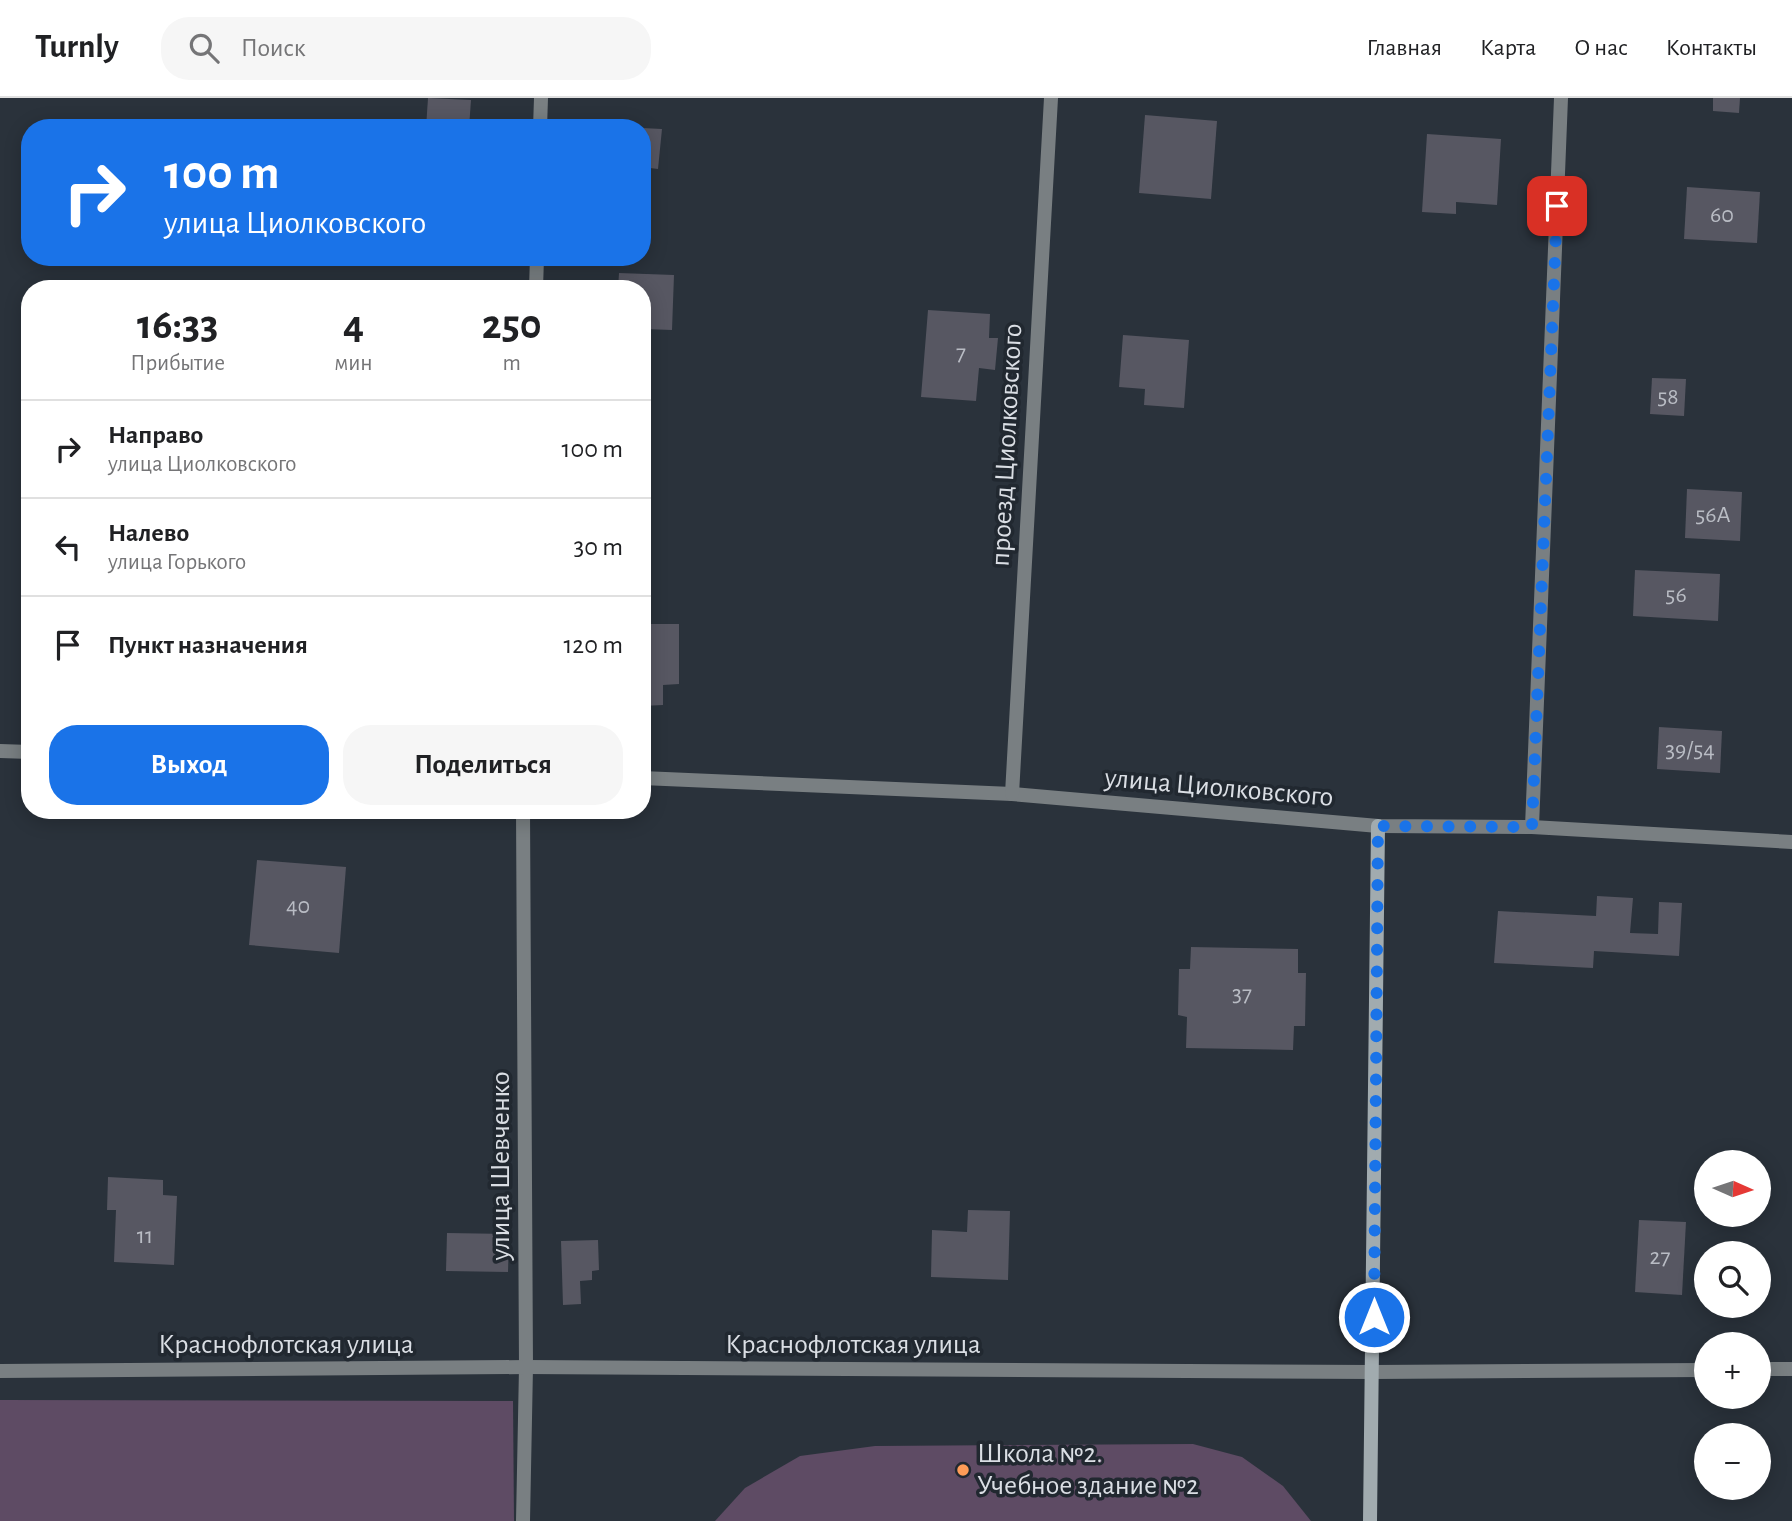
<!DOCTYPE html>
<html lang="ru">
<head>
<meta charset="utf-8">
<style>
	:root { --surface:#fff; --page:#f6f6f6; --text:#202124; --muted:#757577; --line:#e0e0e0; --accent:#1a73e8 }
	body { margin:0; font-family:"Alegreya Sans",sans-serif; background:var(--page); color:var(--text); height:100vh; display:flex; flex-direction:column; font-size:26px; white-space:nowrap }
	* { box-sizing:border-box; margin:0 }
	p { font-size:23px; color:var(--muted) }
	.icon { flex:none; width:38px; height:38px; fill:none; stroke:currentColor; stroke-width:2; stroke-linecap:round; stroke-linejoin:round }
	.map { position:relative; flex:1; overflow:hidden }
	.details { position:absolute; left:21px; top:182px; width:630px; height:539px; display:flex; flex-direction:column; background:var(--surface); border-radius:28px; box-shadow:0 4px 18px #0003 }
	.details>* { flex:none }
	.banner { position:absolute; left:21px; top:21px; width:630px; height:147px; border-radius:28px; box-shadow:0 4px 18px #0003; background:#1a73e8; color:#fff; overflow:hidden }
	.needle { width:46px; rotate:93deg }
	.tools { position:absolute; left:1694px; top:1052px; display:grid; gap:14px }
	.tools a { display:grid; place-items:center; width:77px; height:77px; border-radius:50%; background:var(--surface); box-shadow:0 4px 18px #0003; font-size:35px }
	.pin { position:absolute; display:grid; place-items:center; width:60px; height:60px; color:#fff; margin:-30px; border-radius:14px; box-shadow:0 4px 10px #0006 }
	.me { position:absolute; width:77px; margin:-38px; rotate:0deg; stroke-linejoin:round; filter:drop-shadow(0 0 5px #0008) }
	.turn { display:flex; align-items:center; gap:24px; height:147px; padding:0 28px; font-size:32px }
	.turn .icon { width:91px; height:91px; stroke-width:2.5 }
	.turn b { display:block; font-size:49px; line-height:60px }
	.eta { display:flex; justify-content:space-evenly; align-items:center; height:119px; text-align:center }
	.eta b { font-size:42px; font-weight:700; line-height:49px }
	.primary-button { display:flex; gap:14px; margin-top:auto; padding:14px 28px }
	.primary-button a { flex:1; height:80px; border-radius:28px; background:var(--accent); color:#fff; font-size:28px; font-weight:700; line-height:80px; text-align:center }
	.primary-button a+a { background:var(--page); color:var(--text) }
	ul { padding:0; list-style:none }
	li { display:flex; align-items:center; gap:21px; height:98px; padding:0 28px; border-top:2px solid var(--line) }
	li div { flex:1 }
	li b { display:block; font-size:26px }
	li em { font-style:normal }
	header { display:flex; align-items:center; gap:42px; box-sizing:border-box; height:98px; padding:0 35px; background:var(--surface); border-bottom:2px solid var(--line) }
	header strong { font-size:33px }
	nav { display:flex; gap:38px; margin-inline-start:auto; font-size:24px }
	.search { width:490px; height:63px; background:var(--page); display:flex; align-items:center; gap:18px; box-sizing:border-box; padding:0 24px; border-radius:28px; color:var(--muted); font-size:26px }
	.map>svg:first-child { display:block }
</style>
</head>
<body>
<header>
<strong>Turnly</strong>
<div class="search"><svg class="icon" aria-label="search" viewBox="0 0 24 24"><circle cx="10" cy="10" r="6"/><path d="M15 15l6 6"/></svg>Поиск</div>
<nav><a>Главная</a><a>Карта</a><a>О нас</a><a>Контакты</a></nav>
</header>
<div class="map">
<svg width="1792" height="1423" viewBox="0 0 1792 1423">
	<rect width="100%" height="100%" fill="#2a323b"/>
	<!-- green -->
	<g fill="#5e4b64">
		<polygon points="0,1302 513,1303 514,1423 0,1423"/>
		<polygon points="1193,1346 1242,1359 1283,1388 1311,1423 715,1423 745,1390 800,1358 875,1348"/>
	</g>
	<!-- building -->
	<g fill="#575762">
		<polygon points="428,0 471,2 469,30 426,30"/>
		<polygon points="1713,0 1740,0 1739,15 1713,13"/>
		<polygon points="1145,17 1217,23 1211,101 1139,95"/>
		<polygon points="642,30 662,31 658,71 642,69"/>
		<polygon points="1427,36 1501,41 1497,107 1456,104 1456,116 1422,114"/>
		<polygon points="1687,89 1760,94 1757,145 1684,141"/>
		<polygon points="619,175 674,177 672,232 644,231 642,191 618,191"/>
		<polygon points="928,212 990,216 989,240 998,240 995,272 979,270 976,303 921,299"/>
		<polygon points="1123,237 1189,242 1184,310 1144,307 1145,291 1119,289"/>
		<polygon points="1652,280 1686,281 1684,318 1650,316"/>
		<polygon points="1687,391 1742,394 1740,443 1685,440"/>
		<polygon points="1635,472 1720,476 1718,523 1633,518"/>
		<polygon points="642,526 679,526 679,586 663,587 663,607 642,608"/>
		<polygon points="1659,629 1722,633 1720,675 1657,671"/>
		<polygon points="257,762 346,769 339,855 249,847"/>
		<polygon points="1597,798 1633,800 1630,835 1658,836 1659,804 1682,805 1679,858 1594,853 1593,870 1494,865 1498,813 1596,818"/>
		<polygon points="1191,849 1298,851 1298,875 1306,875 1305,928 1294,928 1293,952 1186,950 1187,919 1178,917 1179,871 1190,871"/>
		<polygon points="108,1079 163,1082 163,1097 177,1098 174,1167 114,1164 116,1112 107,1112"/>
		<polygon points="968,1112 1010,1113 1008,1182 931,1179 932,1132 967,1134"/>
		<polygon points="1639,1122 1686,1124 1682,1197 1635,1194"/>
		<polygon points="447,1135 509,1136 508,1174 446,1173"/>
		<polygon points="598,1142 599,1172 592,1173 592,1182 580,1183 581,1206 563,1207 561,1143"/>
	</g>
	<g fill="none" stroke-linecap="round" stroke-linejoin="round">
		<!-- street -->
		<g stroke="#797f82" stroke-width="14">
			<polyline points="540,30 541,0"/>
			<polyline points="536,191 537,159"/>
			<polyline points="0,653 30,654"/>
			<polyline points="642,680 1012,696 1378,728 1532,729 1792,744"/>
			<polyline points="1012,696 1051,0"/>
			<polyline points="523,712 526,1269 523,1423"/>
			<polyline points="1532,729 1561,0"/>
			<polyline points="1759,1271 1792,1271"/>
			<polyline points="0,1273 526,1269 1373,1274 1706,1272"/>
		</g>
		<!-- secondary -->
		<polyline stroke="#a1abaf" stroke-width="14" points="1370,1423 1378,728"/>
	</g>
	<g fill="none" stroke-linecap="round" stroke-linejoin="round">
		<!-- route -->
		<polyline stroke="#1a73e8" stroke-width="12" stroke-dasharray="0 21.6" points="1374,1219 1378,728 1532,729 1557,108"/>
	</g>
	<!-- markers -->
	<circle fill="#fe9c57" stroke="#212830" stroke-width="2.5" cx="963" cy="1372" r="7"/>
	<g text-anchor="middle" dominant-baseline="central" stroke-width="7" stroke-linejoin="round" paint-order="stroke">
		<!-- number labels -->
		<g font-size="24" fill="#b9bcc4">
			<text x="1722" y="117">60</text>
			<text x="961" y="255">7</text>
			<text x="1668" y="299">58</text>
			<text x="1713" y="417">56А</text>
			<text x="1676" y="497">56</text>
			<text x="1690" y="652">39/54</text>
			<text x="298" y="808">40</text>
			<text x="1242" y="896">37</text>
			<text x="145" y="1138">11</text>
			<text x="1660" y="1159">27</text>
		</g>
		<!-- street labels -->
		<g font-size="28" fill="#dadee4" stroke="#212830">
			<text transform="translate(1007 347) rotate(-87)">проезд Циолковского</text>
			<text transform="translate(1219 690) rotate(5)">улица Циолковского</text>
			<text transform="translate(501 1068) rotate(-90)">улица Шевченко</text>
			<text x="286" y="1247">Краснофлотская улица</text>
			<text x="853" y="1247">Краснофлотская улица</text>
		</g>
		<!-- poi labels -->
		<g font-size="28" fill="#dadee4" stroke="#212830" text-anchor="start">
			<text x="977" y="1356">Школа №2.<tspan x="977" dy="32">Учебное здание №2</tspan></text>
		</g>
	</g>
</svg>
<div class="tools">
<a><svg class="needle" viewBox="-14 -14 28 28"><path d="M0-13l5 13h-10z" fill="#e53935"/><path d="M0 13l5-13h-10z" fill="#757577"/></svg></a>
<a><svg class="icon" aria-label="search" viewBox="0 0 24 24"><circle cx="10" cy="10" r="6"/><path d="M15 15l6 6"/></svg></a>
<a>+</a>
<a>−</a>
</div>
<div class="pin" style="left:1557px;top:108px;background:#d93025"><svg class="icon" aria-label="arrive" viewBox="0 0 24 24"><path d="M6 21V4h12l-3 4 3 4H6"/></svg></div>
<svg class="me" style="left:1374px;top:1219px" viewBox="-20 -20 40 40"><circle r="17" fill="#1a73e8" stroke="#fff" stroke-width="3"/><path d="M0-11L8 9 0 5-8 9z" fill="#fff"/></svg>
<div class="banner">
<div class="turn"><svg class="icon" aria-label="right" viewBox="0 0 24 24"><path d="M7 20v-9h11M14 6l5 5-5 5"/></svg><div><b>100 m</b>улица Циолковского</div></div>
</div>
<section class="details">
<div class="eta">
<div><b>16:33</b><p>Прибытие</p></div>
<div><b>4</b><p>мин</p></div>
<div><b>250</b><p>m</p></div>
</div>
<ul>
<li><svg class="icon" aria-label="right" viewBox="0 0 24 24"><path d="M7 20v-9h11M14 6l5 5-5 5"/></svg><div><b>Направо</b><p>улица Циолковского</p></div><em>100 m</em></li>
<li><svg class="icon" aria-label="left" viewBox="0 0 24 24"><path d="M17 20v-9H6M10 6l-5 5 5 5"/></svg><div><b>Налево</b><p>улица Горького</p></div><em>30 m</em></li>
<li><svg class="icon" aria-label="arrive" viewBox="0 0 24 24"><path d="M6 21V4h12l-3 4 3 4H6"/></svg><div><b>Пункт назначения</b></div><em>120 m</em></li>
</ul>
<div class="primary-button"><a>Выход</a><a>Поделиться</a></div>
</section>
</div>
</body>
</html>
